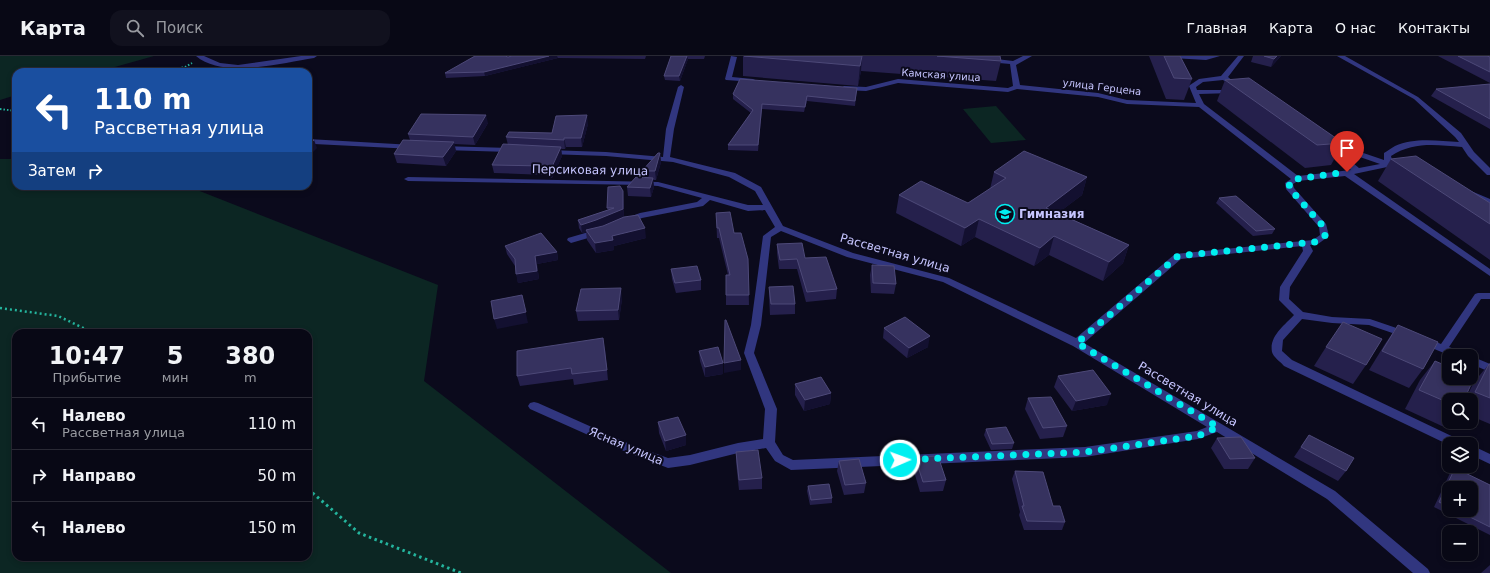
<!DOCTYPE html>
<html lang="ru">
<head>
<meta charset="utf-8">
<style>
	:root { --surface:#080815; --page:#11111e; --text:#f1f3f6; --muted:#989aa0; --line:#292934 }
	body { margin:0; font-family:"DejaVu Sans",sans-serif; background:var(--page); color:var(--text); height:100vh; display:flex; flex-direction:column; font-size:15px; white-space:nowrap }
	* { box-sizing:border-box; margin:0 }
	p { font-size:13px; color:var(--muted) }
	.icon { flex:none; width:22px; height:22px; fill:none; stroke:currentColor; stroke-width:2; stroke-linecap:round; stroke-linejoin:round }
	.map { position:relative; flex:1; overflow:hidden }
	.sheet { position:absolute; left:12px; top:273px; width:300px; height:232px; display:flex; flex-direction:column; background:var(--surface); border-radius:12px; box-shadow:0 2px 6px #0003,0 0 0 1px var(--line) }
	.sheet>* { flex:none }
	.banner { position:absolute; left:12px; top:12px; width:300px; height:122px; border-radius:12px; box-shadow:0 2px 6px #0003,0 0 0 1px var(--line); background:#1a4fa0; color:#fff; overflow:hidden }
	.fabs { position:absolute; left:1442px; top:293px; display:grid; gap:8px }
	.fabs a { display:grid; place-items:center; width:36px; height:36px; border-radius:8px; background:var(--surface); box-shadow:0 2px 6px #0003,0 0 0 1px var(--line); font-size:20px }
	.pin { position:absolute; display:grid; place-items:center; width:34px; height:34px; color:#fff; margin:-41px -17px; border-radius:50% 50% 50% 0; rotate:-45deg; box-shadow:0 0 4px #0007 }
	.pin .icon { rotate:45deg }
	.me { position:absolute; width:44px; margin:-22px; rotate:88deg; stroke-linejoin:round; filter:drop-shadow(0 0 3px #0008) }
	.turn { display:flex; align-items:center; gap:14px; height:84px; padding:0 16px; font-size:18px }
	.turn .icon { width:52px; height:52px; stroke-width:2.5 }
	.turn b { display:block; font-size:28px; line-height:34px }
	.then { display:flex; align-items:center; height:38px; padding:0 16px; background:#0003; gap:8px; font-size:15px }
	.eta { display:flex; justify-content:space-evenly; align-items:center; height:68px; text-align:center }
	.eta b { font-size:24px; font-weight:600; line-height:28px }
	ul { padding:0; list-style:none }
	li { display:flex; align-items:center; gap:12px; height:52px; padding:0 16px; border-top:1px solid var(--line) }
	li div { flex:1 }
	li b { display:block; font-size:15px }
	li em { font-style:normal }
	header { display:flex; align-items:center; gap:24px; box-sizing:border-box; height:56px; padding:0 20px; background:var(--surface); border-bottom:1px solid var(--line) }
	header strong { font-size:19px }
	nav { display:flex; gap:22px; margin-inline-start:auto; font-size:14px }
	.search { width:280px; height:36px; background:var(--page); display:flex; align-items:center; gap:10px; box-sizing:border-box; padding:0 14px; border-radius:12px; color:var(--muted); font-size:15px }
	.map>svg:first-child { display:block }
</style>
</head>
<body>
<header>
<strong>Карта</strong>
<div class="search"><svg class="icon" aria-label="search" viewBox="0 0 24 24"><circle cx="10" cy="10" r="6"/><path d="M15 15l6 6"/></svg>Поиск</div>
<nav><a>Главная</a><a>Карта</a><a>О нас</a><a>Контакты</a></nav>
</header>
<div class="map">
<svg width="1490" height="517" viewBox="0 0 1490 517">
	<rect width="100%" height="100%" fill="#0b0a1c"/>
	<!-- green -->
	<g fill="#0c2623" fill-rule="evenodd">
		<polygon points="0,0 154,0 97,16 16,16 16,39 0,44"/>
		<polygon points="996,50 1026,84 991,87 963,53"/>
		<path d="M0,103H16V130H187L438,229L424,325L671,517H0ZM16,277H308V501H16Z"/>
	</g>
	<g fill="none" stroke-linecap="round" stroke-linejoin="round">
		<!-- path-far2 -->
		<g stroke="#24b49d" stroke-width="2" stroke-dasharray="1.5 2" stroke-linecap="butt">
			<polyline points="122,16 141,16"/>
			<polyline points="161,16 185,11 192,7"/>
			<polyline points="0,53 16,55"/>
		</g>
		<!-- path-far1 -->
		<polyline stroke="#24b49d" stroke-width="2.5" stroke-dasharray="2 3" stroke-linecap="butt" points="0,252 58,260 94,277"/>
		<!-- path -->
		<polyline stroke="#24b49d" stroke-width="3" stroke-dasharray="2.5 3.5" stroke-linecap="butt" points="308,433 359,477 461,517"/>
		<!-- minor -->
		<g fill="#31367f" fill-rule="evenodd">
			<path d="M196,0H204L220,7L238,9L301,0H317L314,2C282,7 223,23 196,0Z"/>
			<polygon points="731,0 737,1 732,21 753,23 755,24 755,26 726,24 725,23"/>
			<path d="M1023,0H1032L1016,9L1020,29L1098,37L1127,44L1196,47L1189,30L1190,29L1199,23L1221,20L1238,0H1244L1228,21L1240,31V33H1236L1223,24L1203,26L1196,31L1197,34H1235L1236,35L1233,37L1199,38L1204,48L1298,120L1351,114L1328,95L1327,93L1330,90L1324,87L1328,85L1384,104V97C1388,95 1391,92 1395,90C1414,81 1439,85 1459,86L1455,81L1414,43L1337,0H1345L1418,41L1461,77L1474,96L1490,112V119H1487L1468,100L1462,91C1437,89 1414,85 1391,100L1393,108L1392,110L1354,118L1490,213V220L1345,120L1298,125L1293,128L1294,132L1326,168L1329,180L1318,188L1310,189L1313,195L1290,231L1289,243L1303,256L1332,261L1370,263L1411,277L1412,279L1407,282L1369,269L1332,267L1302,263L1283,284L1282,295L1292,304L1462,385L1464,388L1449,389L1284,310C1281,306 1273,301 1272,296C1269,280 1285,269 1294,259L1279,244L1280,231L1303,195L1302,190L1181,203L1084,287L1335,435L1428,513L1430,517H1413L1327,443L1217,376L1198,383L1085,401L791,414L775,405L766,392L738,397L690,409L668,412L624,395L530,353L528,350L530,347L534,346L538,347L632,389L668,402L690,399L738,387L763,383L765,353L744,297L751,269L763,180L775,171L765,154L748,155L710,144L703,150L642,162L627,168L624,167L623,165L624,163L640,157L697,146L702,142L658,130L643,129L408,125L404,123L408,121L658,126L748,149H763L755,135L729,121L673,106L606,100L548,98L544,96L548,94L606,96L663,101L666,73L678,31L681,29L684,31L674,73L670,101L735,117L761,131L783,170L853,197L949,222L1076,282L1175,198L1313,184L1320,179L1319,171L1286,133L1285,127L1291,123L1199,51L1127,48L1098,41L1017,33L1008,36L898,27L866,35L844,34L841,32L844,30L866,31L898,23L1008,32L1013,30L1010,8L988,6L985,4L988,2L1013,5ZM1336,93H1337L1380,108L1359,112ZM781,175L847,201L943,226L1073,290L1207,371L1197,375L1085,391L793,404L783,399L775,386L777,353L754,297L761,269L771,181Z"/>
			<polygon points="1169,0 1220,0 1206,4 1172,2"/>
			<polygon points="308,83 413,89 417,91 413,93 314,88 308,87"/>
			<polygon points="440,90 512,92 516,94 512,96 443,94 440,94"/>
			<polygon points="1471,135 1490,143 1490,149 1468,140 1467,138 1468,136"/>
			<polygon points="599,173 602,174 603,176 602,178 571,187 567,184 568,182"/>
			<polygon points="1478,237 1490,237 1490,243 1481,243 1449,291 1465,297 1466,300 1451,300 1420,287 1419,285 1420,283 1424,281 1441,288 1475,238"/>
			<polygon points="1471,300 1490,308 1490,316 1471,308"/>
			<polygon points="1471,389 1490,398 1490,408 1471,399"/>
		</g>
	</g>
	<!-- wall -->
	<g fill="#25204c" fill-rule="evenodd">
		<polygon points="512,0 646,0 645,3 558,2 485,20 446,22 445,17"/>
		<polygon points="671,0 705,0 704,3 688,3 680,25 665,24 664,20"/>
		<polygon points="743,0 1000,0 1001,5 996,25 861,15 858,30 743,20"/>
		<polygon points="1149,0 1180,0 1192,23 1184,44 1166,43"/>
		<polygon points="1253,0 1281,0 1271,11 1251,6"/>
		<polygon points="1438,0 1490,0 1490,27"/>
		<polygon points="1225,24 1343,87 1331,109 1305,112 1217,45"/>
		<polygon points="1490,28 1490,73 1431,40 1436,33"/>
		<polygon points="857,32 855,50 807,45 804,56 762,53 758,95 728,94 728,89 751,57 733,43 733,38"/>
		<polygon points="488,67 475,89 454,88 456,95 446,110 397,107 394,98 410,84 408,78"/>
		<polygon points="588,68 582,91 566,91 565,93 561,93 562,100 552,122 546,119 494,117 492,109 508,89 506,81 552,77"/>
		<polygon points="660,97 661,106 656,124 653,124 654,131 651,141 628,140 627,131 643,121 642,115"/>
		<polygon points="1391,103 1490,147 1490,204 1378,125"/>
		<polygon points="994,116 1087,121 1082,139 1058,157 1129,189 1123,207 1103,225 1049,199 1034,210 975,181 961,190 896,157 899,139 968,147 990,133"/>
		<polygon points="623,135 624,161 646,182 614,190 614,194 596,197 587,184 586,176 582,177 579,172 578,164 608,154 607,152"/>
		<polygon points="1219,142 1275,173 1272,178 1253,180 1216,147"/>
		<polygon points="716,157 734,177 748,203 749,249 726,249 726,239 728,219 719,182 717,182"/>
		<polygon points="777,188 805,202 837,233 836,243 806,246 797,213 779,213 777,197"/>
		<polygon points="505,190 557,196 558,204 537,208 539,223 518,227 515,210 507,198"/>
		<polygon points="872,209 896,228 894,238 871,237 870,219"/>
		<polygon points="671,213 701,224 701,234 676,237 672,223"/>
		<polygon points="769,231 795,248 795,258 770,259 769,241"/>
		<polygon points="622,243 619,264 578,265 576,255"/>
		<polygon points="1398,269 1423,313 1409,332 1369,314 1385,288"/>
		<polygon points="884,272 928,291 907,302 883,282"/>
		<polygon points="1326,291 1366,309 1353,328 1314,310"/>
		<polygon points="605,293 608,324 574,329 573,323 520,330 517,320"/>
		<polygon points="699,295 723,307 723,318 705,321 700,305"/>
		<polygon points="1435,305 1449,344 1449,365 1444,371 1405,353 1420,324"/>
		<polygon points="1489,308 1490,308 1490,368 1471,360 1471,344 1465,344 1474,326"/>
		<polygon points="1058,320 1107,349 1072,355 1054,331"/>
		<polygon points="795,328 831,337 830,348 804,355 795,339"/>
		<polygon points="1028,342 1067,370 1063,381 1040,383 1025,353"/>
		<polygon points="658,366 686,389 666,395 659,377"/>
		<polygon points="986,373 1014,387 1012,393 991,394 984,379"/>
		<polygon points="1309,379 1346,415 1338,425 1294,401"/>
		<polygon points="1217,382 1255,402 1248,413 1224,413 1211,392"/>
		<polygon points="736,396 762,422 762,433 739,434 736,406"/>
		<polygon points="915,401 946,424 943,435 920,436 913,412"/>
		<polygon points="839,405 866,427 864,437 844,439 837,415"/>
		<path d="M1455,412L1490,429V479L1434,451L1450,417ZM1449,432L1471,454H1449Z"/>
		<polygon points="1015,415 1053,450 1065,466 1062,474 1024,474 1019,459 1020,456 1012,423"/>
		<polygon points="808,430 832,442 832,447 810,449 807,435"/>
		<polygon points="1490,509 1490,517 1481,517"/>
	</g>
	<!-- shaded-wall -->
	<g fill="#131030">
		<polygon points="549,0 557,0 558,2 485,20 484,16"/>
		<polygon points="687,0 688,3 680,25 679,20"/>
		<polygon points="862,0 861,15 858,30 860,10"/>
		<polygon points="1277,0 1281,0 1271,11 1274,3"/>
		<polygon points="807,40 807,45 804,56 805,51"/>
		<polygon points="762,48 762,53 758,95 758,89"/>
		<polygon points="486,59 488,67 475,89 473,81"/>
		<polygon points="587,59 588,68 582,91 581,82"/>
		<polygon points="308,81 311,88 314,84 317,92 308,101"/>
		<polygon points="564,82 566,91 565,93 564,84"/>
		<polygon points="454,86 456,95 446,110 443,101"/>
		<polygon points="561,91 562,100 552,122 551,113"/>
		<polygon points="660,97 661,106 656,124 655,115"/>
		<polygon points="1087,121 1082,139 1041,170 1046,152"/>
		<polygon points="653,122 654,131 651,141 650,132"/>
		<polygon points="623,135 624,162 598,173 586,174 586,176 582,177 581,169 623,153"/>
		<polygon points="979,163 975,181 961,190 965,172"/>
		<polygon points="645,172 646,182 614,190 614,194 596,197 595,187 612,180"/>
		<polygon points="1054,180 1049,199 1034,210 1040,192"/>
		<polygon points="1129,189 1123,207 1103,225 1109,206"/>
		<polygon points="557,196 558,204 537,208 539,223 518,227 516,218 535,200"/>
		<polygon points="621,232 622,243 619,264 618,254"/>
		<polygon points="522,239 528,267 497,273 494,263"/>
		<polygon points="930,280 928,291 907,302 909,292"/>
		<polygon points="603,282 605,293 608,324 607,314"/>
		<polygon points="741,304 741,314 724,317 724,307"/>
		<polygon points="723,307 723,318 705,321 705,311"/>
		<polygon points="831,337 830,348 804,355 805,344"/>
		<polygon points="1111,338 1107,349 1072,355 1076,345"/>
		<polygon points="686,379 686,389 666,395 665,385"/>
	</g>
	<!-- building -->
	<g fill="#36325f" stroke="#4d4978">
		<polygon points="475,0 505,0 508,1 512,0 549,0 484,16 445,17"/>
		<polygon points="671,0 687,0 679,20 664,20"/>
		<polygon points="744,0 862,0 860,10"/>
		<polygon points="937,0 1000,0 1001,5"/>
		<polygon points="1164,0 1180,0 1192,23 1174,22"/>
		<polygon points="1264,0 1277,0 1274,3"/>
		<polygon points="1458,0 1487,0 1490,1 1490,16"/>
		<polygon points="1249,22 1343,87 1317,89 1225,24"/>
		<polygon points="740,23 857,32 855,45 807,40 805,51 762,48 758,89 728,89 753,54 733,38"/>
		<polygon points="1490,28 1490,63 1436,33"/>
		<polygon points="421,58 486,59 473,81 408,78"/>
		<polygon points="587,59 581,82 564,82 564,84 506,81 509,76 552,77 556,60"/>
		<polygon points="308,84 314,84 308,90"/>
		<polygon points="403,84 454,86 443,101 394,98"/>
		<polygon points="503,88 561,91 551,113 544,110 492,109"/>
		<polygon points="1024,95 1087,121 1046,152 1129,189 1109,206 1054,180 1040,192 979,163 965,172 899,139 921,125 968,147 1006,122 994,116"/>
		<polygon points="658,97 660,97 655,115 642,115"/>
		<polygon points="1416,100 1490,147 1490,168 1391,103"/>
		<polygon points="636,121 653,122 650,132 627,131"/>
		<polygon points="620,130 623,135 623,153 596,164 581,169 578,164 614,152 607,152 608,131"/>
		<polygon points="1236,140 1275,173 1256,175 1219,142"/>
		<polygon points="730,156 734,177 741,177 748,203 749,239 726,239 726,219 730,219 719,172 717,172 716,157"/>
		<polygon points="638,159 645,172 612,180 613,184 595,187 586,174 603,170 624,161"/>
		<polygon points="541,177 557,196 535,200 537,215 516,218 515,203 505,190"/>
		<polygon points="802,187 805,202 826,201 837,233 807,236 797,203 780,204 777,188"/>
		<polygon points="872,209 894,210 896,228 873,227"/>
		<polygon points="697,210 701,224 675,227 671,213"/>
		<polygon points="793,230 795,248 771,248 769,231"/>
		<polygon points="621,232 618,254 576,255 581,233"/>
		<polygon points="522,239 526,256 494,263 491,245"/>
		<polygon points="905,261 930,280 909,292 884,272"/>
		<polygon points="725,264 726,264 741,304 724,307"/>
		<polygon points="1343,266 1382,283 1366,309 1326,291"/>
		<polygon points="1398,269 1438,286 1423,313 1382,295"/>
		<polygon points="603,282 607,314 572,318 571,312 517,320 517,295"/>
		<polygon points="718,291 723,307 705,311 699,295"/>
		<polygon points="1435,305 1449,311 1449,322 1471,322 1471,321 1474,322 1464,344 1449,344 1449,347 1419,334"/>
		<polygon points="1489,308 1490,308 1490,342 1475,336"/>
		<polygon points="1093,314 1111,338 1076,345 1058,320"/>
		<polygon points="821,321 831,337 805,344 795,328"/>
		<polygon points="1051,341 1067,370 1043,372 1028,342"/>
		<polygon points="678,361 686,379 665,385 658,366"/>
		<polygon points="1006,371 1014,387 992,388 986,373"/>
		<polygon points="1309,379 1354,402 1346,415 1301,391"/>
		<polygon points="1241,381 1255,402 1230,403 1217,382"/>
		<polygon points="758,394 762,422 739,424 736,396"/>
		<polygon points="938,400 946,424 923,426 915,401"/>
		<polygon points="859,403 866,427 845,429 839,405"/>
		<polygon points="1455,412 1490,429 1490,471 1456,454 1471,454 1471,432 1449,432 1449,451 1439,446"/>
		<polygon points="1015,415 1043,416 1053,450 1060,450 1065,466 1027,465 1022,450 1024,450"/>
		<polygon points="829,428 832,442 811,444 808,430"/>
	</g>
	<g fill="none" stroke-linecap="round" stroke-linejoin="round">
		<!-- route -->
		<polyline stroke="#00eff0" stroke-width="7" stroke-dasharray="0 12.6" points="900,404 1085,396 1198,380 1218,371 1077,287 1178,200 1315,186 1325,180 1323,170 1290,133 1289,127 1296,123 1347,116"/>
	</g>
	<!-- icons -->
	<defs>
		<g id="school-ring" transform="scale(1)"><circle r="9.5" fill="#0b0a1c" stroke="#00eff0" stroke-width="1.5"/><path d="M0-5L7-2L0 1L-7-2ZM-4 1L0 2.5L4 1V4Q0 6-4 4Z" fill="#00eff0"/></g>
	</defs>
	<g fill-rule="evenodd">
		<use href="#school-ring" x="1005" y="158"/>
	</g>
	<g text-anchor="middle" dominant-baseline="central" stroke-width="4" stroke-linejoin="round" paint-order="stroke">
		<!-- far-street labels -->
		<g font-size="10" fill="#c6c5ff" stroke="#0b0a1c">
			<text transform="translate(941 19) rotate(4)">Камская улица</text>
			<text transform="translate(1102 31) rotate(7)">улица Герцена</text>
		</g>
		<!-- street labels -->
		<g font-size="12" fill="#c6c5ff" stroke="#0b0a1c">
			<text transform="translate(590 114) rotate(1)">Персиковая улица</text>
			<text transform="translate(895 197) rotate(16)">Рассветная улица</text>
			<text transform="translate(1188 338) rotate(31)">Рассветная улица</text>
			<text transform="translate(626 390) rotate(23)">Ясная улица</text>
		</g>
		<!-- poi labels -->
		<g font-size="12" font-weight="bold" fill="#c6c5ff" stroke="#0b0a1c" text-anchor="start">
			<text x="1019" y="158">Гимназия</text>
		</g>
	</g>
</svg>
<div class="fabs">
<a><svg class="icon" aria-label="sound" viewBox="0 0 24 24"><path d="M4 9h4l5-4v14l-5-4H4zM17 9q2 3 0 6"/></svg></a>
<a><svg class="icon" aria-label="search" viewBox="0 0 24 24"><circle cx="10" cy="10" r="6"/><path d="M15 15l6 6"/></svg></a>
<a><svg class="icon" aria-label="layers" viewBox="0 0 24 24"><path d="M12 4l9 5-9 5-9-5zM3 14l9 5 9-5"/></svg></a>
<a>+</a>
<a>−</a>
</div>
<div class="pin" style="left:1347px;top:116px;background:#d93025"><svg class="icon" aria-label="arrive" viewBox="0 0 24 24"><path d="M6 21V4h12l-3 4 3 4H6"/></svg></div>
<svg class="me" style="left:900px;top:404px" viewBox="-20 -20 40 40"><circle r="17" fill="#00eff0" stroke="#fff" stroke-width="3"/><path d="M0-11L8 9 0 5-8 9z" fill="#fff"/></svg>
<div class="banner">
<div class="turn"><svg class="icon" aria-label="left" viewBox="0 0 24 24"><path d="M17 20v-9H6M10 6l-5 5 5 5"/></svg><div><b>110 m</b>Рассветная улица</div></div>
<div class="then">Затем<svg class="icon" aria-label="right" viewBox="0 0 24 24"><path d="M7 20v-9h11M14 6l5 5-5 5"/></svg></div>
</div>
<section class="sheet">
<div class="eta">
<div><b>10:47</b><p>Прибытие</p></div>
<div><b>5</b><p>мин</p></div>
<div><b>380</b><p>m</p></div>
</div>
<ul>
<li><svg class="icon" aria-label="left" viewBox="0 0 24 24"><path d="M17 20v-9H6M10 6l-5 5 5 5"/></svg><div><b>Налево</b><p>Рассветная улица</p></div><em>110 m</em></li>
<li><svg class="icon" aria-label="right" viewBox="0 0 24 24"><path d="M7 20v-9h11M14 6l5 5-5 5"/></svg><div><b>Направо</b></div><em>50 m</em></li>
<li><svg class="icon" aria-label="left" viewBox="0 0 24 24"><path d="M17 20v-9H6M10 6l-5 5 5 5"/></svg><div><b>Налево</b></div><em>150 m</em></li>
</ul>
</section>
</div>
</body>
</html>
